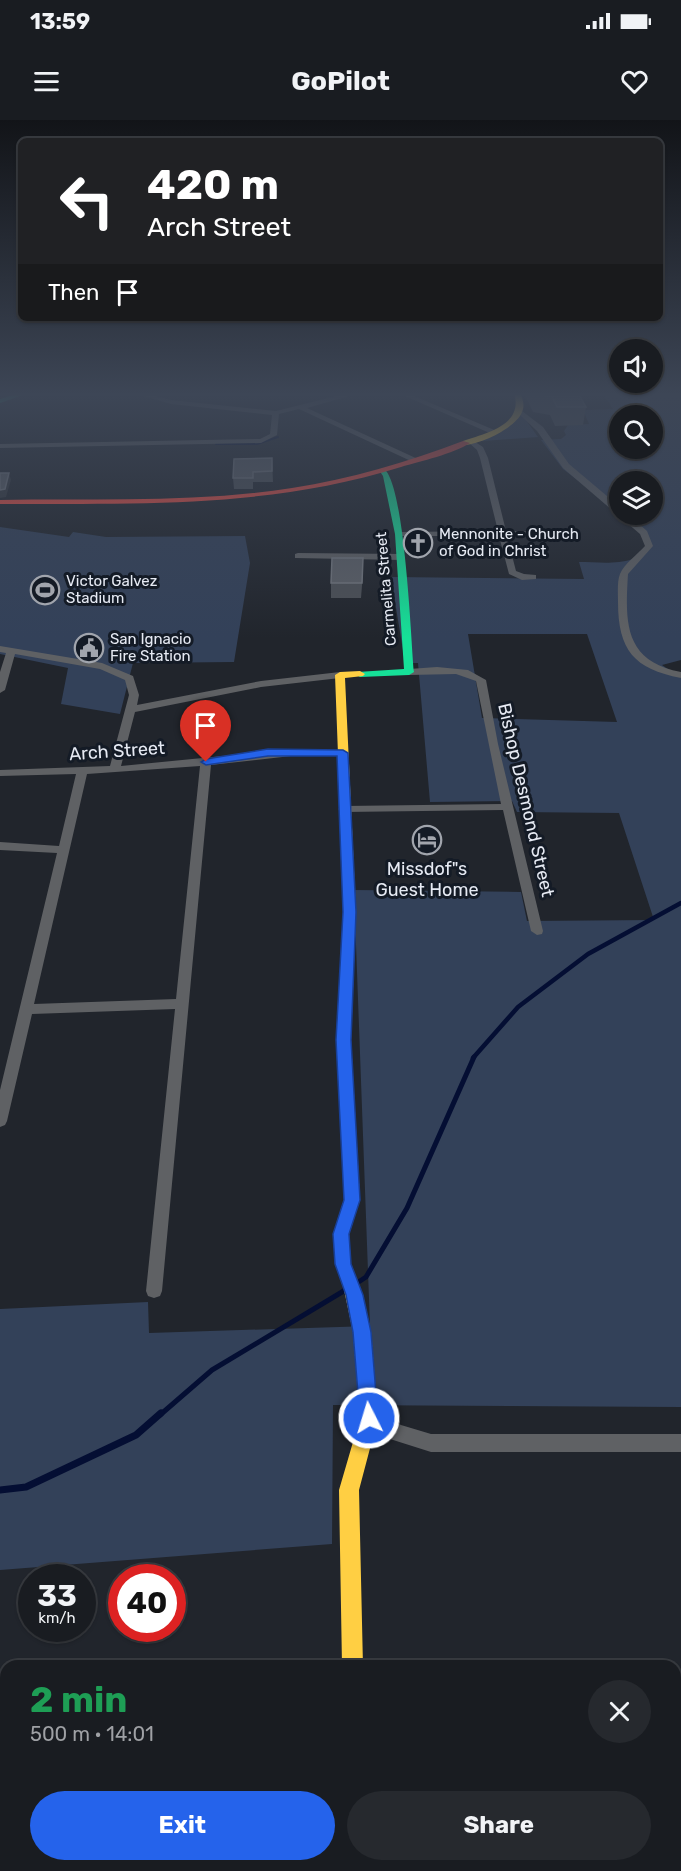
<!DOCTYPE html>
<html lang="en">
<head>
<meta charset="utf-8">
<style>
	:root { --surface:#191c21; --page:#26292e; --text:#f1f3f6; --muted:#9fa1a5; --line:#373a3f; --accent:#2563eb }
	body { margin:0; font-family:Rubik,sans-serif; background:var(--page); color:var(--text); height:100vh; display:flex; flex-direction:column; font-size:22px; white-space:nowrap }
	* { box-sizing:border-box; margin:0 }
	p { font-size:20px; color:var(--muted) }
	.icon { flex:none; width:33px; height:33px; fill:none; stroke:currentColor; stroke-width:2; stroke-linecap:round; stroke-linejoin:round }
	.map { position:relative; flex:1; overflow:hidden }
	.sheet { position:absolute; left:0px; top:1540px; width:681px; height:212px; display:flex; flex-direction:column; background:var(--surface); border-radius:18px 18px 0 0; box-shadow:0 2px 4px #0004,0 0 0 2px var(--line) }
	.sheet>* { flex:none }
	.guide { position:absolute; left:18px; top:18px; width:645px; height:183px; border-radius:9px; box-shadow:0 2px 4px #0004,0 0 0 2px var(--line); background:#202124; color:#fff; overflow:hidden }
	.tools { position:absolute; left:609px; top:219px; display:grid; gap:12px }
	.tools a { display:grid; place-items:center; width:54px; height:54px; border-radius:50%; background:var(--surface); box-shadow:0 2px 4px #0004,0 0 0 2px var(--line); font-size:30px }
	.speed { position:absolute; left:18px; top:1444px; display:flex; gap:12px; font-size:30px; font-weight:700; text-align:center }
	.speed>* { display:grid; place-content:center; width:78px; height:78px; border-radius:50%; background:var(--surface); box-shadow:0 2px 4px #0004,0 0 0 2px var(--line); line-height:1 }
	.speed small { font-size:15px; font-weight:400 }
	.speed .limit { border:9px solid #d22; background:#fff; color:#111 }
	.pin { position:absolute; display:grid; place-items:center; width:51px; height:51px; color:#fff; margin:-62px -26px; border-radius:50% 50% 50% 0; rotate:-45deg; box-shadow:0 0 6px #0007 }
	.pin .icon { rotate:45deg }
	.me { position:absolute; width:66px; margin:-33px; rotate:355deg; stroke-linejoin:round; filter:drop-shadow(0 0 4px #0008) }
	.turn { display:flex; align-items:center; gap:21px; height:126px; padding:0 30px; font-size:27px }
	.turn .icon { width:78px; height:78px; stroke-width:2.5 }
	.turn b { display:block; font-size:42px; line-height:51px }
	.then { display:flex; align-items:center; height:57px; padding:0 30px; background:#0003; gap:12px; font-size:22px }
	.round { display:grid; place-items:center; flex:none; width:63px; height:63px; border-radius:32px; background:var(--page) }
	.summary { display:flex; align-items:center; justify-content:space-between; height:102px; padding:0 30px }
	h1 { font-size:36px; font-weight:700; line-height:45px; color:#1e9e55 }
	.cta { display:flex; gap:12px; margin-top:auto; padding:12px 30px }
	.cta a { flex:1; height:69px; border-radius:36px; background:var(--accent); color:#fff; font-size:24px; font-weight:700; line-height:69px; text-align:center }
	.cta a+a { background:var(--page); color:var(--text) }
	.status { display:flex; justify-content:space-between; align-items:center; height:42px; padding:0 30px; background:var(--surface); direction:ltr }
	.status svg { height:16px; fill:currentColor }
	header { display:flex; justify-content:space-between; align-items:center; height:78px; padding:0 30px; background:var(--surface); font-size:27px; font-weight:700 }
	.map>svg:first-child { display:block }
</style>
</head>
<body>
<div class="status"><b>13:59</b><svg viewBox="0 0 49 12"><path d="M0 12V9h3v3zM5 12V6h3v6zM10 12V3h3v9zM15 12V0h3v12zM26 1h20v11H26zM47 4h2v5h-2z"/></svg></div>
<header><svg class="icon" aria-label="menu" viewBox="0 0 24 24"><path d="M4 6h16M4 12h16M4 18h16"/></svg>GoPilot<svg class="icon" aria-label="heart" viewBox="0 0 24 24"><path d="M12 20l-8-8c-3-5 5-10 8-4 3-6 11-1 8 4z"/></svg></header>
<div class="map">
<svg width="681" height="1751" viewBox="0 0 681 1751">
	<rect width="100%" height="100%" fill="#21252c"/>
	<!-- green -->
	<g fill="#334159" fill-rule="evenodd">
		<path d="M588,273H681V540L662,545L681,558V1287L333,1285L332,1424L0,1450V1189L148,1182L149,1213L370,1206L354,770L521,772L527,801L654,800L619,693L517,692L512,681L430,682L418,543H405L391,457L584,459L579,442C603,442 638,448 651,424L623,395L652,394V362H620L619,392L563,349L541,320L561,319L566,315L564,311L568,305L589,304L583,290L613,289L604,275H589ZM620,296H652V328H620ZM587,514L617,602L482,598L468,514Z"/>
		<polygon points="520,292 538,317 470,322 499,310"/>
		<polygon points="0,407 69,417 73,412 106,417 245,416 250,443 234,542 133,543 120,594 61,584 68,548 0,534"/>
		<polygon points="6,1662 6,1746 675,1746 675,1729 680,1751 0,1751 0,1663"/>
	</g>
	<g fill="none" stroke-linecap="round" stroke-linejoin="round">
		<!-- stream-far3 -->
		<polyline stroke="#040e33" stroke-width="2" points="216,324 257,324 278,317"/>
		<!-- stream-far2 -->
		<polyline stroke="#040e33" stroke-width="4.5" points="473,938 518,887 588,834 681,783"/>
		<!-- stream-far1 -->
		<g stroke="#040e33" stroke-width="5">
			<polyline points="357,1163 366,1157 407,1088 474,937"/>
			<polyline points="160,1295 212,1250 347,1169"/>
		</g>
		<!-- stream -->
		<polyline stroke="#040e33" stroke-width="7" points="0,1370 26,1367 136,1315 161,1293"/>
		<!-- street -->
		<g fill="#5f6164" fill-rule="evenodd">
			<polygon points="133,273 145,273 171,280 276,291 348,273 360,273 307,288 420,340 413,342 299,289 279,294 277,315 261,323 0,328 0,324 260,319 270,314 272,295 171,284"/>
			<polygon points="398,273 407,273 499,312 492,314"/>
			<path d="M518,291H522L543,307L569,344L620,387V394H628L647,411L653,426L628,454C625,503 624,541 681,552V558C634,549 618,530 618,482C618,474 617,461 620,454C624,444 638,434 645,426L640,414L563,348L537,311L518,293Z"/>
			<polygon points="472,320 483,327 488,338 506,411 559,411 563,413 559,415 507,416 516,451 524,454 536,455 536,459 522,460 509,454 499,416 399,416 395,414 399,412 498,411 480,338 477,330 468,322"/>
			<polygon points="298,433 401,434 405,437 401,440 295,438 295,434"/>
			<path d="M0,526L102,543L133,556L139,575L137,585L261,561L340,552L345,555L340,558L261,567L135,592L121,646L274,631L343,630L348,633L343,636H291L211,645L162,1171L160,1176L154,1178L148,1176L146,1171L175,889L32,894L7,1001L5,1005L0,1007V970L57,733L0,730V722L59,726L76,654L0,656V650L110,646L129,575L125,560L100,549L15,534L5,570L0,573V552L6,533L0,532ZM200,646L176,879L34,884L87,654Z"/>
			<polygon points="437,547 468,550 486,560 498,624 543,811 542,814 537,815 531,811 503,690 344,692 338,689 344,686 501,684 476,561 456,554 409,555 404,552 409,549"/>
			<polygon points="369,1289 401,1305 431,1314 681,1314 681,1332 431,1332 390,1319 363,1304 360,1298 363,1292"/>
		</g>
		<!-- fast -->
		<g fill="#16e098" fill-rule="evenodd">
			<polygon points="18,273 29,273 0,283 0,279"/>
			<path d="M383,348C405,361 411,520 414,552L409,555L360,557L355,554L357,552L404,549L395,414L383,356L379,350Z"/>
		</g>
		<!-- slow -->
		<g fill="#ffcf43" fill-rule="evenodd">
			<path d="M514,273H520C523,280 525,285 522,292C516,308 479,325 463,325V321C487,313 524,305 514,273Z"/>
			<polygon points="360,551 365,554 363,556 345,558 356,793 350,797 344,793 335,555 340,552"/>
			<polygon points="351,1158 357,1160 359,1165 371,1212 378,1298 359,1370 363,1546 342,1546 339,1370 360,1298 353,1212 343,1165 345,1160"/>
		</g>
		<!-- jam -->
		<g fill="#f24e42" fill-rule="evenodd">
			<path d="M463,321L470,323C453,334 421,341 401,347C265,389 140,383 0,384V380C97,378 195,383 292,368C351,359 407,342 463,321Z"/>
			<polygon points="350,789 356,793 351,920 360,1080 349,1114 351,1144 359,1165 357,1170 351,1172 345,1170 335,1144 333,1114 344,1080 337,920 344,793"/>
			<rect x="345" y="1746" width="24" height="5"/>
		</g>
	</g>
	<!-- wall -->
	<g fill="#4c5056">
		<polygon points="524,273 578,273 586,287 583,305 555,306 550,295 533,292"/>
		<polygon points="272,338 273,362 253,362 253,369 234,369 233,358"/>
		<polygon points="363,453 361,478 331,478 331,463"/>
	</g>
	<!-- shaded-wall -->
	<polygon fill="#34383e" points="9,353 11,360 6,377 0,378 0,370"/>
	<!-- building -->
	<g fill="#5c6067" stroke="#72767d" stroke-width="1.5">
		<polygon points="535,273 578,273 586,287 557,287 552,277"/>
		<polygon points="272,338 272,351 253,352 253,358 233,358 234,339"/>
		<polygon points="0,353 9,353 5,369 0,370"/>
		<polygon points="332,438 363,438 362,463 331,463"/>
	</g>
	<!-- sky -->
	<linearGradient id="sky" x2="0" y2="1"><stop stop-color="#121418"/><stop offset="0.53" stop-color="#3d4656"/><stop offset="1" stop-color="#3d4656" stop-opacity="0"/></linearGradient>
	<rect width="681" height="518" fill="url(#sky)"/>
	<!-- route -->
	<polygon fill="#2563eb" stroke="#184099" stroke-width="1.5" points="268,629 343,630 348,633 356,792 351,920 360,1080 349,1114 351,1144 363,1175 371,1212 378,1298 376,1304 369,1307 363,1304 360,1298 353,1212 346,1175 335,1144 333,1114 344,1080 336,920 343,792 337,636 268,636 206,645 201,642 206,639"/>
	<!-- icons -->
	<defs>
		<g id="church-ring" transform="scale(1.5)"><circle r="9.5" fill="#141b26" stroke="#a1a5ad" stroke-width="1.5"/><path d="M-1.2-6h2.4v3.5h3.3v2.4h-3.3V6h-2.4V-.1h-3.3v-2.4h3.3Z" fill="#a1a5ad"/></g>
		<g id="stadium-ring" transform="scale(1.5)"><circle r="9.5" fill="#141b26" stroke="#a1a5ad" stroke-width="1.5"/><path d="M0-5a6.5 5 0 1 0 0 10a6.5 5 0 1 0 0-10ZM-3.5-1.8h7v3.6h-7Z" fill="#a1a5ad"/></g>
		<g id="civic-ring" transform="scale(1.5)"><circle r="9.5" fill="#141b26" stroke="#a1a5ad" stroke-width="1.5"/><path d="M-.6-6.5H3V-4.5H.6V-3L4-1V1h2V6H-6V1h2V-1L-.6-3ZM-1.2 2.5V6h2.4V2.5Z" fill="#a1a5ad"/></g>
		<g id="hotel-ring" transform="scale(1.5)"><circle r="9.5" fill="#141b26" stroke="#a1a5ad" stroke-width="1.5"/><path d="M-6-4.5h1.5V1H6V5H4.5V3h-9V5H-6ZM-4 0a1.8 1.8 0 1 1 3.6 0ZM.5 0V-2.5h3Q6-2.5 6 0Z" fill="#a1a5ad"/></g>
	</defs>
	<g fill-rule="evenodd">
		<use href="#church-ring" x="418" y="423"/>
		<use href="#stadium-ring" x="45" y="470"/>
		<use href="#civic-ring" x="89" y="528"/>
		<use href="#hotel-ring" x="427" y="720"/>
	</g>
	<g text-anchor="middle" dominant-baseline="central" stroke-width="6" stroke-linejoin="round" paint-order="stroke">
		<!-- far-poi labels -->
		<g font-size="15" fill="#e6eaf3" stroke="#141b26" text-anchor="start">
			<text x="439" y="414">Mennonite - Church<tspan x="439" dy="17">of God in Christ</tspan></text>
			<text x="66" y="461">Victor Galvez<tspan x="66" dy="17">Stadium</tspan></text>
			<text x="110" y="519">San Ignacio<tspan x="110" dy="17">Fire Station</tspan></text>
		</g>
		<!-- far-street labels -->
		<g font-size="15" fill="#e6eaf3" stroke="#141b26">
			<text transform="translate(386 469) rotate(-95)">Carmelita Street</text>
		</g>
		<!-- street labels -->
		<g font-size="18" fill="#e6eaf3" stroke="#141b26">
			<text transform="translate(117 631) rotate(-4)">Arch Street</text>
			<text transform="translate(526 680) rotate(77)">Bishop Desmond Street</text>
		</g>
		<!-- poi labels -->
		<g font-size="18" fill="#e6eaf3" stroke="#141b26">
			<text x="427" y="749">Missdof"s<tspan x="427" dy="21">Guest Home</tspan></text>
		</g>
	</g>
</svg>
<div class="tools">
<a><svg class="icon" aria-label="sound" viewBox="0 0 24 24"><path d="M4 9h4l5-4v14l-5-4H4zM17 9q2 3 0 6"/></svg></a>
<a><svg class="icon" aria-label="search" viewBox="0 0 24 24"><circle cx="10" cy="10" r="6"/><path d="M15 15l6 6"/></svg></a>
<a><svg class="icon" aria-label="layers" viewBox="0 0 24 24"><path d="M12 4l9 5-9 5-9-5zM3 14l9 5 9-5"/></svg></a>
</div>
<div class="speed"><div>33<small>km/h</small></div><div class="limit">40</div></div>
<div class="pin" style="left:206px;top:642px;background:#d93025"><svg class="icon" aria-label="arrive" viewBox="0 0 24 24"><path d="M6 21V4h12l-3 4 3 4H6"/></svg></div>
<svg class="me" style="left:369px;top:1298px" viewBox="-20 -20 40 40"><circle r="17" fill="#2563eb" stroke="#fff" stroke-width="3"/><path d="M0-11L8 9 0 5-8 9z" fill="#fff"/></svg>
<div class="guide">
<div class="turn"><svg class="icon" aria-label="left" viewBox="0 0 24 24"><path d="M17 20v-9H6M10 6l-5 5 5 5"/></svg><div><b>420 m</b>Arch Street</div></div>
<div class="then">Then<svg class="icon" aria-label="arrive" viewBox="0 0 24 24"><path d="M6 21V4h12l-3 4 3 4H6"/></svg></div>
</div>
<section class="sheet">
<div class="summary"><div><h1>2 min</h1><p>500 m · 14:01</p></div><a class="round"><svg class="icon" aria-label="close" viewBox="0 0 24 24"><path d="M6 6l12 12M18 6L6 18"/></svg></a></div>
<div class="cta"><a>Exit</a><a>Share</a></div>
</section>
</div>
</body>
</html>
